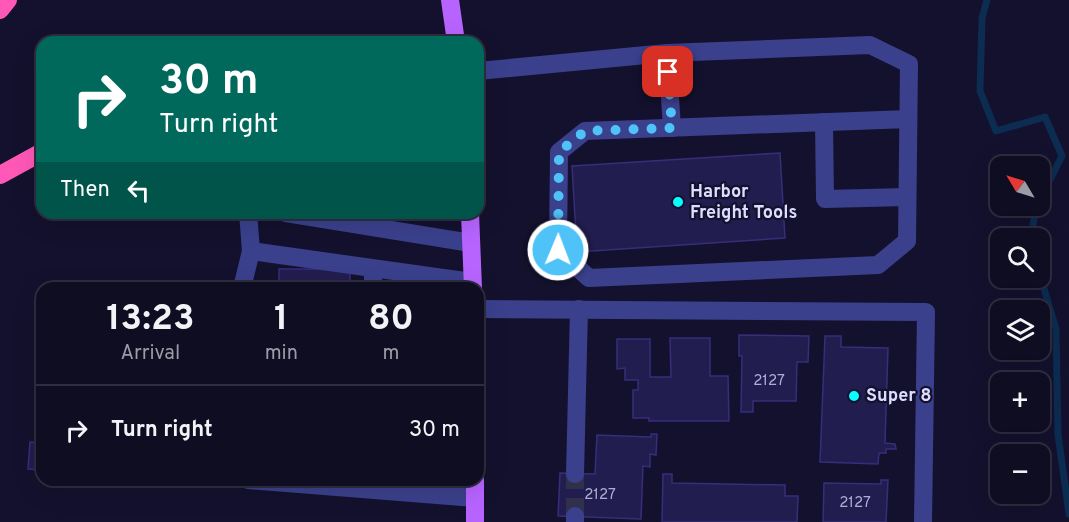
<!DOCTYPE html>
<html lang="en">
<head>
<meta charset="utf-8">
<style>
	:root { --surface:#0e0d22; --page:#17162a; --text:#f1f3f6; --muted:#9b9ca5; --line:#2e2d40 }
	body { margin:0; font-family:Overpass,sans-serif; background:var(--page); color:var(--text); height:100vh; display:flex; flex-direction:column; font-size:22px; white-space:nowrap }
	* { box-sizing:border-box; margin:0 }
	p { font-size:20px; color:var(--muted) }
	.icon { flex:none; width:33px; height:33px; fill:none; stroke:currentColor; stroke-width:2; stroke-linecap:round; stroke-linejoin:round }
	.map { position:relative; flex:1; overflow:hidden }
	.drawer { position:absolute; left:36px; top:282px; width:448px; height:204px; display:flex; flex-direction:column; background:var(--surface); border-radius:18px; box-shadow:0 6px 24px #0002,0 0 0 2px var(--line) }
	.drawer>* { flex:none }
	.guide { position:absolute; left:36px; top:36px; width:448px; height:183px; border-radius:18px; box-shadow:0 6px 24px #0002,0 0 0 2px var(--line); background:#00695c; color:#fff; overflow:hidden }
	.needle { width:39px; rotate:308deg }
	.buttons { position:absolute; left:990px; top:156px; display:grid; gap:12px }
	.buttons a { display:grid; place-items:center; width:60px; height:60px; border-radius:12px; background:var(--surface); box-shadow:0 6px 24px #0002,0 0 0 2px var(--line); font-size:30px }
	.pin { position:absolute; display:grid; place-items:center; width:51px; height:51px; color:#fff; margin:-26px; border-radius:12px; box-shadow:0 3px 9px #0006 }
	.me { position:absolute; width:66px; margin:-33px; rotate:1deg; stroke-linejoin:round; filter:drop-shadow(0 0 4px #0008) }
	.turn { display:flex; align-items:center; gap:21px; height:126px; padding:0 24px; font-size:27px }
	.turn .icon { width:78px; height:78px; stroke-width:2.5 }
	.turn b { display:block; font-size:42px; line-height:51px }
	.then { display:flex; align-items:center; height:57px; padding:0 24px; background:#0003; gap:12px; font-size:22px }
	.eta { display:flex; justify-content:space-evenly; align-items:center; height:102px; text-align:center }
	.eta b { font-size:36px; font-weight:700; line-height:42px }
	ul { padding:0; list-style:none }
	li { display:flex; align-items:center; gap:18px; height:90px; padding:0 24px; border-top:2px solid var(--line) }
	li div { flex:1 }
	li b { display:block; font-size:22px }
	li em { font-style:normal }
	.map>svg:first-child { display:block }
</style>
</head>
<body>
<div class="map">
<svg width="1069" height="522" viewBox="0 0 1069 522">
	<rect width="100%" height="100%" fill="#13112d"/>
	<g fill="none" stroke-linecap="round" stroke-linejoin="round">
		<!-- stream -->
		<g stroke="#0c2c51" stroke-width="7">
			<polyline points="987,0 982,18 980,91 996,131 1045,117 1062,156 1040,200"/>
			<polyline points="1031,238 1036,206"/>
			<polyline points="1040,275 1056,329 1058,434 1069,514"/>
		</g>
	</g>
	<!-- building -->
	<g fill="#221d4f" stroke="#362e7b" stroke-width="1.5">
		<polygon points="780,153 785,238 577,252 572,166"/>
		<rect x="279" y="269" width="71" height="19"/>
		<polygon points="739,335 809,336 808,362 797,362 796,401 753,401 753,412 741,412 742,356 739,356"/>
		<polygon points="825,336 841,336 841,347 888,348 885,443 895,444 896,449 886,449 886,453 879,453 878,464 820,462"/>
		<polygon points="670,338 710,338 710,376 728,376 729,421 649,421 649,418 633,418 633,390 638,390 638,380 625,380 625,368 617,369 617,339 650,339 650,377 671,377"/>
		<polygon points="651,434 657,434 656,455 650,454 650,467 643,466 641,519 558,516 560,473 595,474 597,435 651,437"/>
		<polygon points="30,442 42,443 42,470 28,469"/>
		<polygon points="663,474 672,474 672,483 785,485 785,496 798,496 797,522 662,522"/>
		<polygon points="881,480 888,480 886,522 823,522 824,483 881,484"/>
	</g>
	<g fill="none" stroke-linecap="round" stroke-linejoin="round">
		<!-- minor-tunnel -->
		<polyline stroke="#31304c" stroke-width="18" stroke-dasharray="18 9" stroke-linecap="butt" points="575,516 575,474"/>
		<!-- minor -->
		<g stroke="#3b408d" stroke-width="18">
			<polyline points="667,53 672,128"/>
			<polyline points="478,71 667,53 870,45 909,64 907,241 878,265 589,278 558,250 559,152 585,131 908,119"/>
			<polyline points="824,122 825,199 907,197"/>
			<polyline points="286,213 471,243"/>
			<polyline points="251,251 472,282"/>
			<polyline points="373,269 373,288"/>
			<polyline points="242,288 251,251 248,213"/>
			<polyline points="478,309 926,312 923,522"/>
			<polyline points="575,474 579,309"/>
			<polyline points="248,480 475,498"/>
			<polyline points="575,522 575,516"/>
		</g>
		<!-- major -->
		<g stroke="#b764ff" stroke-width="18">
			<polyline points="450,0 456,42"/>
			<polyline points="470,213 473,288"/>
			<polyline points="475,522 475,480"/>
		</g>
		<!-- highway -->
		<g stroke="#ff58b7" stroke-width="18">
			<polyline points="0,10 8,0"/>
			<polyline points="0,175 42,152"/>
		</g>
	</g>
	<g fill="none" stroke-linecap="round" stroke-linejoin="round">
		<!-- route -->
		<polyline stroke="#4fc3f7" stroke-width="10" stroke-dasharray="0 18" points="558,250 559,152 585,131 672,128 668,72"/>
	</g>
	<!-- markers -->
	<g fill="#09fdff" stroke="#13112d" stroke-width="2">
		<circle cx="678" cy="202" r="6"/>
		<circle cx="854" cy="396" r="6"/>
	</g>
	<g text-anchor="middle" dominant-baseline="central" stroke-width="4.5" stroke-linejoin="round" paint-order="stroke">
		<!-- number labels -->
		<g font-size="15" fill="#afadd3">
			<text x="769" y="381">2127</text>
			<text x="600" y="495">2127</text>
			<text x="855" y="503">2127</text>
		</g>
		<!-- poi labels -->
		<g font-size="18" font-weight="bold" fill="#deddff" stroke="#13112d" text-anchor="start">
			<text x="690" y="192">Harbor<tspan x="690" dy="21">Freight Tools</tspan></text>
			<text x="866" y="396">Super 8</text>
		</g>
	</g>
</svg>
<div class="buttons">
<a><svg class="needle" viewBox="-14 -14 28 28"><path d="M0-13l5 13h-10z" fill="#e53935"/><path d="M0 13l5-13h-10z" fill="#9b9ca5"/></svg></a>
<a><svg class="icon" aria-label="search" viewBox="0 0 24 24"><circle cx="10" cy="10" r="6"/><path d="M15 15l6 6"/></svg></a>
<a><svg class="icon" aria-label="layers" viewBox="0 0 24 24"><path d="M12 4l9 5-9 5-9-5zM3 14l9 5 9-5"/></svg></a>
<a>+</a>
<a>−</a>
</div>
<div class="pin" style="left:668px;top:72px;background:#d93025"><svg class="icon" aria-label="arrive" viewBox="0 0 24 24"><path d="M6 21V4h12l-3 4 3 4H6"/></svg></div>
<svg class="me" style="left:558px;top:250px" viewBox="-20 -20 40 40"><circle r="17" fill="#4fc3f7" stroke="#fff" stroke-width="3"/><path d="M0-11L8 9 0 5-8 9z" fill="#fff"/></svg>
<div class="guide">
<div class="turn"><svg class="icon" aria-label="right" viewBox="0 0 24 24"><path d="M7 20v-9h11M14 6l5 5-5 5"/></svg><div><b>30 m</b>Turn right</div></div>
<div class="then">Then<svg class="icon" aria-label="left" viewBox="0 0 24 24"><path d="M17 20v-9H6M10 6l-5 5 5 5"/></svg></div>
</div>
<section class="drawer">
<div class="eta">
<div><b>13:23</b><p>Arrival</p></div>
<div><b>1</b><p>min</p></div>
<div><b>80</b><p>m</p></div>
</div>
<ul>
<li><svg class="icon" aria-label="right" viewBox="0 0 24 24"><path d="M7 20v-9h11M14 6l5 5-5 5"/></svg><div><b>Turn right</b></div><em>30 m</em></li>
</ul>
</section>
</div>
</body>
</html>
